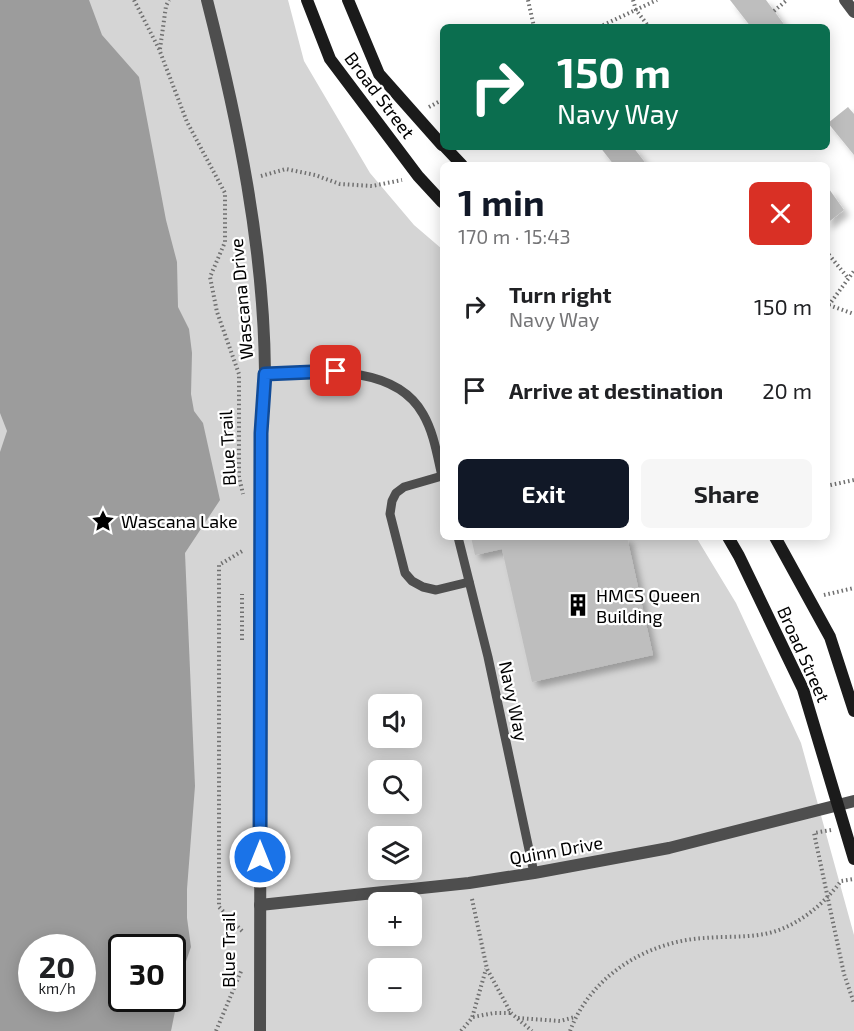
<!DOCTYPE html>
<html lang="en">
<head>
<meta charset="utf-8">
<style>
	:root { --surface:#fff; --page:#f6f6f6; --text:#202124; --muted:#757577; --accent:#111827 }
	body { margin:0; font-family:"Exo 2",sans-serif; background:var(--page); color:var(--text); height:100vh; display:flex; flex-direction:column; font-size:22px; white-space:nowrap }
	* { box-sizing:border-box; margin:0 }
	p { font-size:20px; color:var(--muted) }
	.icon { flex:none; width:33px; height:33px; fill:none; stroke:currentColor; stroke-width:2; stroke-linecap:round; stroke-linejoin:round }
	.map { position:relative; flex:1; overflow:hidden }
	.drawer { position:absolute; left:440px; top:162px; width:390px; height:378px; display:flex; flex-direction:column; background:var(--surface); border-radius:9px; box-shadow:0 3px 15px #0003 }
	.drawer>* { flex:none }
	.hud { position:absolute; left:440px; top:24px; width:390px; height:126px; border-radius:9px; box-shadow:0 3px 15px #0003; background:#0b6e4f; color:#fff; overflow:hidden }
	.tools { position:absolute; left:368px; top:694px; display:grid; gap:12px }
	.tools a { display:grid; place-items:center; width:54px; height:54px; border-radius:9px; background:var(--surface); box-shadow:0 3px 15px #0003; font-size:30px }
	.speed { position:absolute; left:18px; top:934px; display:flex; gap:12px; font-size:30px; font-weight:700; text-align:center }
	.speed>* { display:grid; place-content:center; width:78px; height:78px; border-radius:50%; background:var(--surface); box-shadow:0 3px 15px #0003; line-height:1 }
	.speed small { font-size:15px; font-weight:400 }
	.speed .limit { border:3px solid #111; border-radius:9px; background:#fff; color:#111 }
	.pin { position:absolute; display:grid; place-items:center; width:51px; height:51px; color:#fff; margin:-26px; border-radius:12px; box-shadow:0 3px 9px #0006 }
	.me { position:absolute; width:66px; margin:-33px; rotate:0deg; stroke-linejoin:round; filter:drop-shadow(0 0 4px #0008) }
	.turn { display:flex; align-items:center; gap:21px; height:126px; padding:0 18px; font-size:27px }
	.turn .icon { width:78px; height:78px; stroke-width:2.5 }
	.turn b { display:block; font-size:42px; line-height:51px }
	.round { display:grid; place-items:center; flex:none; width:63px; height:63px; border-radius:9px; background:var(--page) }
	.overview { display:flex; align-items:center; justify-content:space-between; height:102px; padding:0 18px }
	h1 { font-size:36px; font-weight:700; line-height:45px; color:var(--accent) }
	.button { display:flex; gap:12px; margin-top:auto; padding:12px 18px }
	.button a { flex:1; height:69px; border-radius:9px; background:var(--accent); color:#fff; font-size:24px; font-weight:700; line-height:69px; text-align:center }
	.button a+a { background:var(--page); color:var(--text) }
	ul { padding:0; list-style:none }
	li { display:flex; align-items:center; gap:18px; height:84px; padding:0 18px }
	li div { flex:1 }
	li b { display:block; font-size:22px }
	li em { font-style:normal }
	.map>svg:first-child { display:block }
</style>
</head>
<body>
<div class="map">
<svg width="854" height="1031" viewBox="0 0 854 1031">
	<defs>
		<filter id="shadow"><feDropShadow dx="5.5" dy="5.5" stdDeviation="3" flood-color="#0004"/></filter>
	</defs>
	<rect width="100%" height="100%" fill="#fff"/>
	<!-- green -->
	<path fill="#d5d5d5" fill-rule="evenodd" d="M0,0H288L304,61L370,173L414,225L442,249V537H696L736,603L801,743L854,935V1031H0ZM378,705H411V738H378ZM378,771H411V804H378ZM378,837H411V870H378ZM378,903H411V936H378ZM32,948H82V999H32ZM122,948H172V999H122ZM378,969H411V1002H378Z"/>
	<!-- water -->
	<path fill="#9c9c9c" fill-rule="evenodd" d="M0,0H89L102,35L139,77L166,220L177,262L178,307L189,329L192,353L191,394L194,411L203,423L220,500L185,553L195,786L187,889V918L191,947L184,967L171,1031H0V452L7,431L0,413ZM32,948H82V999H32ZM122,948H172V999H122Z"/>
	<!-- building -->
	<g fill="#bebebe" filter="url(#shadow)">
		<polygon points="730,0 766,0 786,27 751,27"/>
		<polygon points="848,107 854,114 854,155 828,123"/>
		<polygon points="600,147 633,147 647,165 614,165"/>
		<polygon points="829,189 844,210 826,224 826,191"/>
		<polygon points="471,537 627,537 653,655 532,682 502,549 475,555"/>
	</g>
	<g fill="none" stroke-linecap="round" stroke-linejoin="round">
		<!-- path -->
		<g stroke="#707070" stroke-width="4" stroke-dasharray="1.5 3" stroke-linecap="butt">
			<polyline points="134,0 159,49 187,122 225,193 225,242 210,277 217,312 239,374 239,477 243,494"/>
			<polyline points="528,0 534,27"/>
			<polyline points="633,0 636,10 649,27"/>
			<polyline points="774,11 787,0"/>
			<polyline points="599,27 657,0"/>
			<polyline points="160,49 166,6 169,0"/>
			<polyline points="429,107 442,100"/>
			<polyline points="610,165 612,163"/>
			<polyline points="261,176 286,169 315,175 340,184 372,186 402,180"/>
			<polyline points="826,251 848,278"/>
			<polyline points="829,305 854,314"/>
			<polyline points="826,309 854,271"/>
			<polyline points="826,486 854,480"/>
			<polyline points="824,595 854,588"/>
			<polyline points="242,640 242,594"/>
			<polyline points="831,830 814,833 844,974 854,1003"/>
			<polyline points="472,899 487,969 511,1013 532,1031"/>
			<polyline points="242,931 219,907 219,565 244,550"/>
			<polyline points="172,983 181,984"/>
			<polyline points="172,998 177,999"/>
			<polyline points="473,1017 494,1013 511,1013"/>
			<polyline points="518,1018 560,1021 575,1017"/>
			<polyline points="216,1031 242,969"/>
			<polyline points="461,1031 472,1018 486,969"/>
			<path d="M570,1031C591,975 648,941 705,938C726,936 748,938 769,933C798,926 824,904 841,881L854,879"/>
		</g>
		<!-- service -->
		<g stroke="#4e4e4e" stroke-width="9">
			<path d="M265,374C314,372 394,362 423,414C434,433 437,455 442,476"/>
			<polyline points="442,476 404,487 396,493 392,501 390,514 405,573 412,581 423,587 436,590 469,582"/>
			<polyline points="458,537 488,657 534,873"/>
		</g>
		<!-- minor -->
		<g stroke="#4e4e4e" stroke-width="12">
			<path d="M207,0C238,122 264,247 265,373C265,393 263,413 261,433L260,1031"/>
			<polyline points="845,0 854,12"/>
			<polyline points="260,905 469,883 534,873 669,848 854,801"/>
		</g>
		<!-- secondary -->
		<g stroke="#1b1b1b" stroke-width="12">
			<polyline points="307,0 330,59 418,176 442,202"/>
			<polyline points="348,0 379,74 442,145"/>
			<polyline points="445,147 462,165"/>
			<polyline points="728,537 739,556 803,689 854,859"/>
			<polyline points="775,537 830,637 854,711"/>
		</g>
	</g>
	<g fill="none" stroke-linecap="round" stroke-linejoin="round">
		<!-- route casing -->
		<g stroke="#114b97" stroke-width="15">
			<polyline id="route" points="260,857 261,433 265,374 336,371"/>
		</g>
		<!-- route -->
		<use href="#route" stroke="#1a73e8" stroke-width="10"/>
	</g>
	<!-- icons -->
	<defs>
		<g id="sight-bare" transform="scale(1.8)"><path d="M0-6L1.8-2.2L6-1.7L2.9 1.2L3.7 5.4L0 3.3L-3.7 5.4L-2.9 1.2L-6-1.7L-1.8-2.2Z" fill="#000" stroke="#fff" stroke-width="2.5" paint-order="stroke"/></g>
		<g id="building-bare" transform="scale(1.8)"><path d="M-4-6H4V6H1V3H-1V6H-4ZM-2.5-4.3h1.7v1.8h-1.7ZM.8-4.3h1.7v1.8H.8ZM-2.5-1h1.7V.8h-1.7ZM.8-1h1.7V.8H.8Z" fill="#000" stroke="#fff" stroke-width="2.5" paint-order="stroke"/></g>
	</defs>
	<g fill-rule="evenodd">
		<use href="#sight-bare" x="103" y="521"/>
		<use href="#building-bare" x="578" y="605"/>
	</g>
	<g text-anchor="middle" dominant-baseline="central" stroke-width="4.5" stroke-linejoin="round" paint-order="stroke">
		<!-- street labels -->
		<g font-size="18" fill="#000" stroke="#fff">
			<text transform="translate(380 95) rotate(53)">Broad Street</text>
			<text transform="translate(241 299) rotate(-95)">Wascana Drive</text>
			<text transform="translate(227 448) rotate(-93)">Blue Trail</text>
			<text transform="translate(804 654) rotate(66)">Broad Street</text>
			<text transform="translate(514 701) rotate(78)">Navy Way</text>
			<text transform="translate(556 850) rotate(-10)">Quinn Drive</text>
			<text transform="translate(228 950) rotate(-90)">Blue Trail</text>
		</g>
		<!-- poi labels -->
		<g font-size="18" fill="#000" stroke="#fff" text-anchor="start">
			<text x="121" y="521">Wascana Lake</text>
			<text x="596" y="595">HMCS Queen<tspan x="596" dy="21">Building</tspan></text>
		</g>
	</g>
</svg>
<div class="tools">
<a><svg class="icon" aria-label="sound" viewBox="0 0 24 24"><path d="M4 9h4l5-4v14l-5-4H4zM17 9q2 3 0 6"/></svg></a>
<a><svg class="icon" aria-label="search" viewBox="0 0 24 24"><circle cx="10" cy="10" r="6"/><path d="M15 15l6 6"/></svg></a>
<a><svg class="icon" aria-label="layers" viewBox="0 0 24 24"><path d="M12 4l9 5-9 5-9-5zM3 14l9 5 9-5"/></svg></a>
<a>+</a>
<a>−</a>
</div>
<div class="speed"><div>20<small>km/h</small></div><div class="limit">30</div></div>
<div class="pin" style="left:336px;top:371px;background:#d93025"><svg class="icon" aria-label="arrive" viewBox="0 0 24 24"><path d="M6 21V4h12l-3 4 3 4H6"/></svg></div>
<svg class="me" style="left:260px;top:857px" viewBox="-20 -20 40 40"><circle r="17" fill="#1a73e8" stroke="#fff" stroke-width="3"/><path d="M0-11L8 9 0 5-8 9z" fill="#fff"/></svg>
<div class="hud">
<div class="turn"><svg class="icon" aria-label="right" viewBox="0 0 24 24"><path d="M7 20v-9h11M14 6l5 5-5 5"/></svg><div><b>150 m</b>Navy Way</div></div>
</div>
<section class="drawer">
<div class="overview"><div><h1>1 min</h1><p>170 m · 15:43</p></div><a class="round" style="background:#d93025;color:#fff"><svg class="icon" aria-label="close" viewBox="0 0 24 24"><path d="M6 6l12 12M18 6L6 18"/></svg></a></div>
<ul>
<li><svg class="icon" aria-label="right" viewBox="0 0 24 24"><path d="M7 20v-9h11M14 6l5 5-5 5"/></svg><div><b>Turn right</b><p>Navy Way</p></div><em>150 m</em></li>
<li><svg class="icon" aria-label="arrive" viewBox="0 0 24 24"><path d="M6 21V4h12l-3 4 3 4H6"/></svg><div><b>Arrive at destination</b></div><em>20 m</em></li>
</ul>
<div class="button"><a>Exit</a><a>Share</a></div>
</section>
</div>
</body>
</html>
